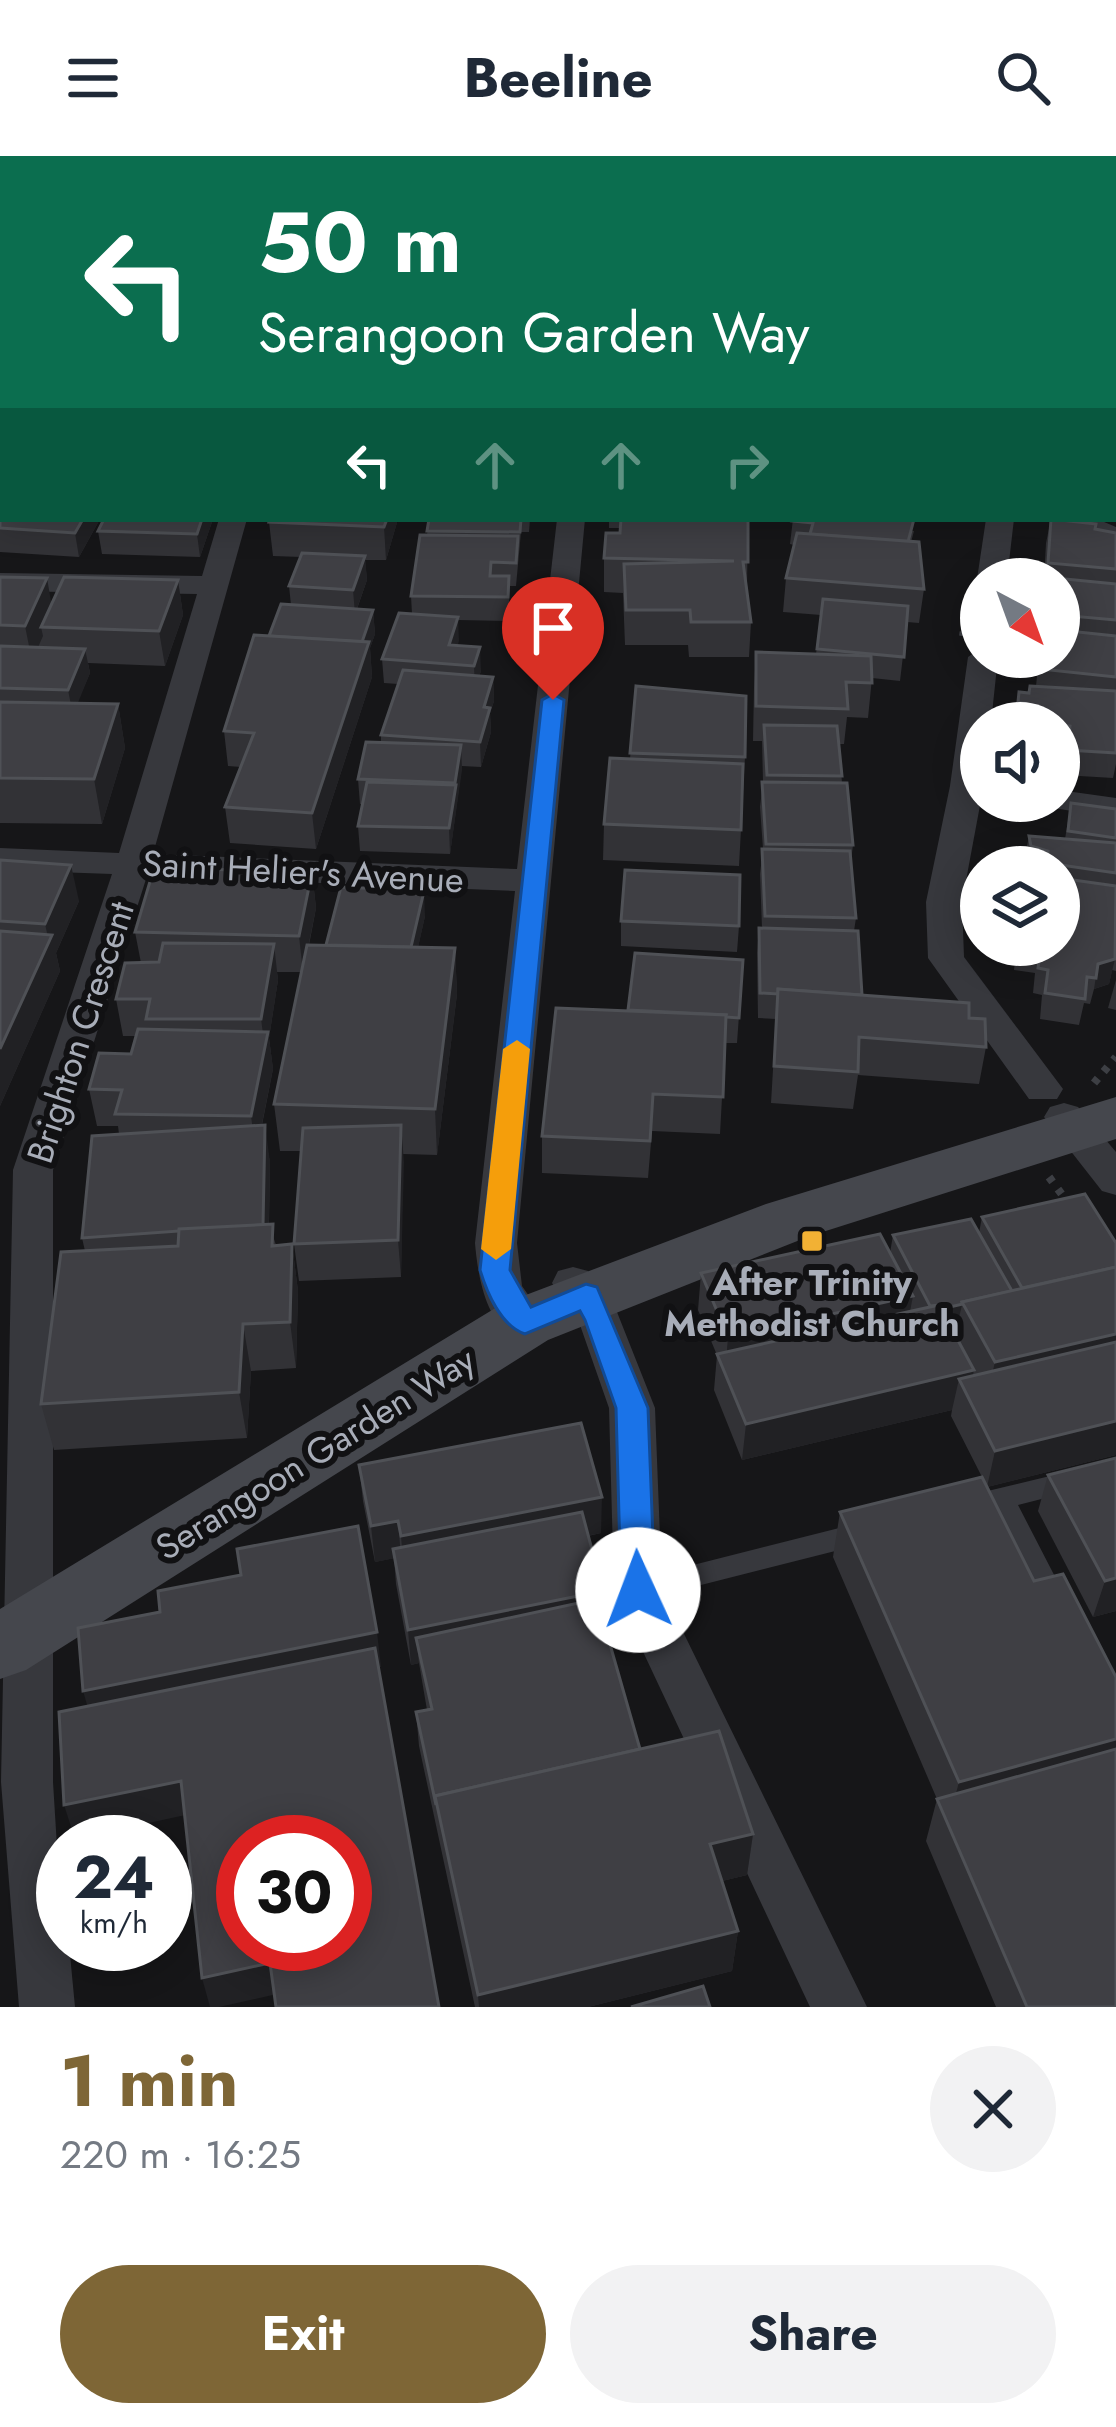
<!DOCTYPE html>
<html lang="en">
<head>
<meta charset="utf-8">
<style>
	:root { --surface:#fff; --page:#f2f2f3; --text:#1f2937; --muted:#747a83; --accent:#7e6636 }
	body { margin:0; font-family:Jost,sans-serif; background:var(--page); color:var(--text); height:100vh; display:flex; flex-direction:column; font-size:45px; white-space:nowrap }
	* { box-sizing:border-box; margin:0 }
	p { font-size:39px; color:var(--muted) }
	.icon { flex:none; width:66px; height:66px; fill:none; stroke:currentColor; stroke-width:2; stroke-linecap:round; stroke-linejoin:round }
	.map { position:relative; height:1851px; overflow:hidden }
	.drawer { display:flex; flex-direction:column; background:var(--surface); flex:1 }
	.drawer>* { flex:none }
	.hud { position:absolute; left:0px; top:0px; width:1116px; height:366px; box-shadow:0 6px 30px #0003; background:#0b6e4f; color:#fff; overflow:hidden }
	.needle { width:78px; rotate:139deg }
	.fabs { position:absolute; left:960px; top:402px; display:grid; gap:24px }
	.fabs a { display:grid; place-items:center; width:120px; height:120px; border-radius:50%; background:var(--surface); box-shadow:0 6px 30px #0003; font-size:60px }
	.speed { position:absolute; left:36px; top:1659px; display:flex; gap:24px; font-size:60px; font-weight:700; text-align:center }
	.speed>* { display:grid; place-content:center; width:156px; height:156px; border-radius:50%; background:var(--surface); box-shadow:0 6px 30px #0003; line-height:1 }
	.speed small { font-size:30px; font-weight:400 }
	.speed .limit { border:18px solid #d22; background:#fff; color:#111 }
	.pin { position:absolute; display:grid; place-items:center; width:102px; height:102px; color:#fff; margin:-123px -51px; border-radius:50% 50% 50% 0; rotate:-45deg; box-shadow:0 0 12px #0007 }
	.pin .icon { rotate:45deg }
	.me { position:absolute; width:132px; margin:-66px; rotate:358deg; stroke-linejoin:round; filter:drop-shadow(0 0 9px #0008) }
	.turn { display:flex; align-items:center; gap:42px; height:252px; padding:0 60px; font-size:54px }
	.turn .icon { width:156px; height:156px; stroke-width:2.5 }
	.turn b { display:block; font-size:84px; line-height:102px }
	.lanes { display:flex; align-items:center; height:114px; padding:0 60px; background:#0003; justify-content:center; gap:60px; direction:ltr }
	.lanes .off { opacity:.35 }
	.round { display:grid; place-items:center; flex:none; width:126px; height:126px; border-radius:63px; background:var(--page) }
	.headline { display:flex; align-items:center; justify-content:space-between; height:204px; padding:0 60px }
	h1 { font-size:72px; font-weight:700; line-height:90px; color:var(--accent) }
	.action { display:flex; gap:24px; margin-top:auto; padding:24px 60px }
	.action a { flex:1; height:138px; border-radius:72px; background:var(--accent); color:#fff; font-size:48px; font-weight:700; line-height:138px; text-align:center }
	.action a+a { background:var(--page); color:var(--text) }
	header { display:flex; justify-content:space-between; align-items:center; height:156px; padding:0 60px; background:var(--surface); font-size:54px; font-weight:700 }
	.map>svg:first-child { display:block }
</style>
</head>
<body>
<header><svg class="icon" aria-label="menu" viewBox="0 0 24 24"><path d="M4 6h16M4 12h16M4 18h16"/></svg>Beeline<svg class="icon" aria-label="search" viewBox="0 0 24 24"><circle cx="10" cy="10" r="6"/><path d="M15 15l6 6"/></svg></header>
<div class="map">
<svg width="1116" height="1851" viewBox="0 0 1116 1851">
	<rect width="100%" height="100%" fill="#161618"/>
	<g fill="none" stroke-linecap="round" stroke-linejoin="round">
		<!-- stream -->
		<polyline stroke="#2c353c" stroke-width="8" points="432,0 442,3"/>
		<!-- path-far2 -->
		<g stroke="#3d3f44" stroke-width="4.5" stroke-dasharray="3 6" stroke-linecap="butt">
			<polyline points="453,0 463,3"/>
			<polyline points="619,3 628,0"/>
		</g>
		<!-- path-far1 -->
		<polyline stroke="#3d3f44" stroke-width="6" stroke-dasharray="4.5 8" stroke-linecap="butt" points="962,480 968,436"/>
		<!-- path -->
		<g stroke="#3d3f44" stroke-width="8" stroke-dasharray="6 9" stroke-linecap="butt">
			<polyline points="1094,927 1116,901"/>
			<polyline points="1049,1021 1069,1048"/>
		</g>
		<!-- lane -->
		<g fill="#37383d" fill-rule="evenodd">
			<polygon points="1116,1304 1116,1324 1018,1349 1067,1444 1063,1452 1054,1455 1045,1452 995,1355 971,1361 962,1358 958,1350 962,1342 971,1339"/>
			<polygon points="859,1367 868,1370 872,1378 868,1386 859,1389 638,1445 629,1442 625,1434 629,1426 638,1423"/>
		</g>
		<!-- street -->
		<g fill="#37383d" fill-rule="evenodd">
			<polygon points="118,0 140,0 117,3"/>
			<polygon points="855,0 883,0 853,3"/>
			<path d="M219,363H247L153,698L517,713L557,363H585L517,1087L522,1130L547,1166L540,1178C489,1194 478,1123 475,1087L515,735L147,720L53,1014V1626L63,1788H69L75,1851H19L1,1626L13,1014L112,718L0,714V692L119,697L197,438L0,435V417L202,420Z"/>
			<polygon points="986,363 1014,363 1007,423 981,423 981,428 977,423"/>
			<polygon points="1058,363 1097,363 1116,371 1116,390"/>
			<polygon points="981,492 981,501 998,501 991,567 981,567 981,644 962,746 964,801 1063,933 1057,943 1029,943 928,802 926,746 950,630 968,501"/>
			<polygon points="1059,634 1116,642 1116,662 1047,651 1043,645 1059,645"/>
			<polygon points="1064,947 1078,951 1116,996 1116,1039 1102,1035 1044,961 1050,951"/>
			<polygon points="573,1111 588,1115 615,1151 655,1252 662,1433 867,1851 810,1851 614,1434 609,1252 580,1169 552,1127 558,1115"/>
		</g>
		<!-- secondary -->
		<g fill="#45474d" fill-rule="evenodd">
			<polygon points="358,0 396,0 399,3 361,3"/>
			<rect x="1113" y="228" width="3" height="23"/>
			<polygon points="1116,941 1116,983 810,1080 548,1184 26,1514 0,1523 0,1453 502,1148 766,1048"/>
		</g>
	</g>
	<!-- wall -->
	<g fill="#323236">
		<polygon points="0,0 16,0 16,3 3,3 3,20 0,20"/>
		<polygon points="234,0 232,3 154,3 155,1"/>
		<polygon points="507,0 573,0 562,3 514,3"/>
		<polygon points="656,0 799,0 806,3 630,3 656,2"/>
		<polygon points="3,25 3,175 0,177 0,28"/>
		<polygon points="3,300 3,363 100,363 79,401 0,396 0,305"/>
		<polygon points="104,363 213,363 200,401 102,398 98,375"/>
		<polygon points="398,363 386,404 365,404 367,424 357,453 373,454 375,478 370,492 372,521 316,693 230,687 225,651 241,611 228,610 224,575 269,480 291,449 289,430 301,401 273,400 269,366"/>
		<polygon points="429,363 530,363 529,376 521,376 516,430 510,430 508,465 458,464 457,490 481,515 479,520 493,521 494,545 490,557 491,576 481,611 462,610 450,698 360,695 358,670 362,648 360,648 358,623 381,586 381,579 398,528 384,527 382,503 412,458 411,440 427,379"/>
		<polygon points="609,363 748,363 747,429 751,466 749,501 689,501 688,489 625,489 623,437 604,436 604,402 620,377 620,372 609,372"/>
		<polygon points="793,363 914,375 911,386 924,433 919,467 907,466 900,525 872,522 868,562 847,561 844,588 839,588 842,627 853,689 851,705 856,762 854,775 862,839 969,862 986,891 979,928 858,919 853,953 771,947 776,863 758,862 757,797 759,772 762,772 760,718 763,693 760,651 763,626 762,585 753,585 754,531 756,496 816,498 821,459 783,456 786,422 794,389 790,388"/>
		<polygon points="1051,363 1116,377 1116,608 1113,622 1063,619 1065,594 1059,593 1059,567 1014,567 1019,536 1029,537 1036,530 1039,501 1059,501 1059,423 1044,423 1046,387"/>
		<polygon points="0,421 52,448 178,424 183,459 165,510 88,507 90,517 77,547 118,548 125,592 102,668 0,667"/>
		<polygon points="636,530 745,601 739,710 603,704 604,668 630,603"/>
		<polygon points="1071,647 1116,653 1116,815 1112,814 1109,828 1094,833 1090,848 1084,847 1079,869 1040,863 1042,839 1033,837 1035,817 1014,814 1017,789 1059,789 1059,711 1025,711 1024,705 1029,680 1065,683"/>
		<polygon points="0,704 79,745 56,797 60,815 0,950"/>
		<polygon points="312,716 316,752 309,789 326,789 425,760 418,791 455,792 457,838 437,999 403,998 401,1121 299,1125 294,1088 302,995 280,995 274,948 301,816 277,816 278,824 269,882 273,913 262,969 270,1006 269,1068 276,1089 292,1088 298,1135 296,1212 251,1215 247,1282 54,1294 41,1248 85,1095 82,1082 119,978 118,970 97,970 89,933 131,898 136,880 123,880 116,843 141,807 135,776"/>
		<polygon points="621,765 739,770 737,796 621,790"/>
		<polygon points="743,804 737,887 725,887 720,978 652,975 648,1022 542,1017 542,980 627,855"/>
		<polygon points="1116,824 1116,854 1108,852"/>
		<polygon points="982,1061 1116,1087 1116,1299 987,1331 1116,1851 996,1851 926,1685 937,1643 833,1401 840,1356 982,1321 951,1260 952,1254 742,1304 714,1234 717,1199 698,1154 701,1117 890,1097 893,1079 979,1077"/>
		<polygon points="1116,1302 1116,1455 1093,1461 1038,1355 1048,1319"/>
		<polygon points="359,1309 601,1377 588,1380 603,1435 602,1462 640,1593 753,1678 747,1719 722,1725 738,1775 732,1815 588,1851 475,1851 419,1590 416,1556 427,1554 419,1507 411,1509 396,1428 394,1402 375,1406 363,1345"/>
	</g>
	<!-- shaded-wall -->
	<g fill="#212124">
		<rect x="542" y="0" width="20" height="3"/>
		<polygon points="741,0 771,0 770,3 741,3"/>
		<polygon points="1093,0 1111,0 1110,3 1086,3"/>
		<polygon points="1116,91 1116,110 1113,111 1113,92"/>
		<polygon points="3,149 3,175 0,177 0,152"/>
		<polygon points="83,363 100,363 79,401 75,377"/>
		<polygon points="202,363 213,363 200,401 197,378"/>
		<polygon points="387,363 398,363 386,404 384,371"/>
		<polygon points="365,400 367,424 355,458 353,434"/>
		<polygon points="47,422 53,457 41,471 43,480 32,505 25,470"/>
		<polygon points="178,424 183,459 165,510 159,475"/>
		<polygon points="373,454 375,478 370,492 372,521 316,693 312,657 359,496"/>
		<polygon points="458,461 459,485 452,508 449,489"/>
		<polygon points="480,491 481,515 475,534 474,510"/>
		<polygon points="85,493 90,517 73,559 68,534"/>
		<polygon points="493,521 494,545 490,557 491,576 481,611 480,586 484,551"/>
		<polygon points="118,548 125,592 102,668 94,623"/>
		<polygon points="461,589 462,614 450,698 449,672"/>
		<polygon points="71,709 79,745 56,797 60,815 0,950 0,893 49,786 45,768"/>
		<polygon points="312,716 316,752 303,816 299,780"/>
		<polygon points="424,735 425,760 412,819 411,793"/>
		<polygon points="274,788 278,824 269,882 273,913 256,997 251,960 265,892 261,863"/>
		<polygon points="455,792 457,838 437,999 435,953"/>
		<polygon points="1115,803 1109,828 1094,833 1098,808"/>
		<polygon points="265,969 270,1006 268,1106 263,1069"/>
		<polygon points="401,969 404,1006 401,1121 398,1084"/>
		<polygon points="292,1088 298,1135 296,1212 290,1166"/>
		<polygon points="913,1140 906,1176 725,1218 728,1181"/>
		<polygon points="962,1149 956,1174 928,1181 933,1155"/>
		<polygon points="243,1168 251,1215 247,1282 239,1236"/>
		<polygon points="1116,1178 1116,1212 986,1243 995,1206"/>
		<polygon points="974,1214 968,1241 959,1223 952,1254 742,1304 746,1268"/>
		<polygon points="1116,1265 1116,1299 987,1331 995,1295"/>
		<polygon points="602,1341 601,1377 404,1416 401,1380"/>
		<polygon points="398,1365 401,1401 375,1406 371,1370"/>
		<polygon points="1116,1422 1116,1455 1093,1461 1105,1425"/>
		<polygon points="603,1435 602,1470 416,1482 419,1507 411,1509 408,1474"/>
		<polygon points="377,1476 381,1511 93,1569 83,1535"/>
		<polygon points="1116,1583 1116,1621 948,1668 959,1626"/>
		<polygon points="181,1625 190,1658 75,1683 64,1649"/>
		<polygon points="753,1678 747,1719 706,1729 710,1688"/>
		<polygon points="738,1775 732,1815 588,1851 479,1851 478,1839"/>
		<polygon points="270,1807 277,1838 219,1851 210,1851 202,1822"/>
	</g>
	<!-- building -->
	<g fill="#3f3f44" stroke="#4f5156" stroke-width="3" fill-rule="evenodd">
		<polygon points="26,0 89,0 87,3 23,3"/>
		<polygon points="260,0 321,0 329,3 261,3"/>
		<polygon points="639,0 652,0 659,3 630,3"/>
		<polygon points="668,0 726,0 731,2 675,3"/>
		<polygon points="764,0 799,0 806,3 756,3"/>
		<polygon points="908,0 995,0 987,3 900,3"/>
		<polygon points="1003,0 1093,0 1086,3 995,3"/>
		<polygon points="155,1 217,3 154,3"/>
		<polygon points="2,25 3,25 3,52 0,52 0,28"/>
		<polygon points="1116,48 1116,91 1113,92 1113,49"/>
		<polygon points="0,71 3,71 3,105 0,108"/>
		<polygon points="3,117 3,149 0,152 0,120"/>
		<polygon points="1116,126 1116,155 1113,156 1113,127"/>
		<polygon points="1113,279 1116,280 1116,338 1113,337"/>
		<polygon points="0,333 3,333 3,363 83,363 75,377 0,372"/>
		<polygon points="104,363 202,363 197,378 98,375"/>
		<polygon points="270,363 387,363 384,371 269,366"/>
		<polygon points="429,363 521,363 520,376 427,375"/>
		<polygon points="621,363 748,363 748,406 743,406 751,466 691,466 690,454 626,454 624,408 734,405 604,402 606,377 620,377"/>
		<polygon points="793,363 914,363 908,386 810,378 813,367 792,365"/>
		<polygon points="1051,363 1096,368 1095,373 1116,377 1116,413 1048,407"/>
		<polygon points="797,377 919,386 924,433 786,422"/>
		<polygon points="420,379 518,380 516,407 491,406 490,420 509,420 508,441 411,440"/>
		<polygon points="302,397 365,400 353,434 289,430"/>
		<polygon points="0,421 47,422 25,470 0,469"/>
		<polygon points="64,421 178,424 159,475 41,471"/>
		<polygon points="1055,422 1116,428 1116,464 1059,459 1059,423"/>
		<polygon points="823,443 908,450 904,501 817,493"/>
		<polygon points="281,448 373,454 362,486 269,480"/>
		<polygon points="399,457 458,461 449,489 480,491 474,510 382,503"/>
		<polygon points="1059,474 1116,480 1116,521 1040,513 1041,501 1059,501"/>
		<polygon points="254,479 369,486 312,657 225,651 254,577 224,575"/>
		<polygon points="0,490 85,493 68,534 0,532"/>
		<polygon points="756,496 871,500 872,527 846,526 848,553 756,550"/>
		<polygon points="403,514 493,521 484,551 490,552 480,586 381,579"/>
		<polygon points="636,530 746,540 745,601 630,597"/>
		<polygon points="1030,530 1116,535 1116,597 1068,594 1070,570 1026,564 1028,548 1018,546 1019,536 1029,537"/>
		<polygon points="0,546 118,548 94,623 0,622"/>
		<polygon points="764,569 837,570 842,620 767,619"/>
		<polygon points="366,586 461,589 455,627 358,623"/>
		<polygon points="610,602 743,608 741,674 604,668"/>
		<polygon points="367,626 456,629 449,672 358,670"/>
		<polygon points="762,626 847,627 853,689 766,688"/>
		<polygon points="1071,647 1116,653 1116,682 1068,675"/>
		<polygon points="1029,680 1116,687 1116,717 1047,707 1048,695 1031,690"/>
		<polygon points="762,693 850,695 856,762 765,760"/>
		<polygon points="0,704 71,709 45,768 0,765"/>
		<polygon points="154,712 312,716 299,780 135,776"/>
		<polygon points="625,714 740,719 739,770 621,765"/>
		<polygon points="1059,722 1116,730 1115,803 1098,808 1096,822 1087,821 1085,843 1045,837 1048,814 1038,812 1041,792 1021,789 1059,789"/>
		<polygon points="341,731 424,735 411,791 326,789"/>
		<polygon points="759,772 858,775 862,839 778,833 778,838 760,837"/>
		<polygon points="0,775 52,779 0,893"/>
		<polygon points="163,787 274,788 261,863 146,863 150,843 116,843 125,807 159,806"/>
		<polygon points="307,789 455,792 435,953 274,948"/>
		<polygon points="635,797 743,804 739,862 725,861 726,859 628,854"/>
		<polygon points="778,833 969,847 969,862 985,863 986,891 859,881 858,916 774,910"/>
		<polygon points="556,852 726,859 723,941 653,938 650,985 542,980"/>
		<polygon points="138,873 268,876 251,960 115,958 122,934 89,933 99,897 131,898"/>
		<polygon points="265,969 263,1069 82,1082 92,980"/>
		<polygon points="401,969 398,1084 294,1088 303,972"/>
		<polygon points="1085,1038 1116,1087 1116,1111 1022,1132 982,1061"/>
		<polygon points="971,1063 1012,1135 962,1146 963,1148 941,1153 939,1149 930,1150 893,1079"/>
		<polygon points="273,1068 272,1090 292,1088 290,1166 243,1168 239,1236 41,1248 61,1096 178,1090 179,1073"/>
		<polygon points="880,1078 913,1140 728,1181 701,1117"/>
		<polygon points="1116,1111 1116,1178 995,1206 962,1146"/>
		<polygon points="939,1149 974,1214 746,1268 717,1198"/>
		<polygon points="1116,1186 1116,1265 995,1295 959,1223"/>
		<polygon points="581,1267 602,1341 401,1380 398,1365 371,1370 359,1309"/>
		<polygon points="1116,1302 1116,1422 1105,1425 1048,1319"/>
		<polygon points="982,1321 1034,1425 1063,1418 1116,1521 1116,1583 959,1626 840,1356"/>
		<polygon points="582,1356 603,1435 408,1474 393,1393"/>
		<polygon points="358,1370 377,1476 83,1535 78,1472 160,1456 158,1435 241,1419 237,1393"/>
		<polygon points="597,1443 640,1593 435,1640 436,1649 416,1556 432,1553 416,1482"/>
		<path d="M375,1492L439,1851H276L270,1807L202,1822L181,1625L64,1649L59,1556ZM243,1686H345V1788H243Z"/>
		<polygon points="719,1575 753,1678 710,1688 738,1775 478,1839 435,1640"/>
		<polygon points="1116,1593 1116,1851 1027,1851 937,1643"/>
		<polygon points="703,1830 710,1851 631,1851"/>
	</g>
	<!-- route -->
	<path fill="#1a73e8" stroke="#114b97" stroke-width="3" d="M553,538L564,544L510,1114L531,1151L586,1128L597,1131L648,1252L655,1434L650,1444L638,1449L626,1444L621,1434L616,1252L585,1164L580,1155L525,1178C501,1170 487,1137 480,1114L542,544Z"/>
	<!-- slow -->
	<polygon fill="#f59e0b" points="517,884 530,893 511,1093 496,1104 481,1093 503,893"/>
	<!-- markers -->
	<rect fill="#f2b134" stroke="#111113" stroke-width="4.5" x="800" y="1073" width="24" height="24" rx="6"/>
	<g text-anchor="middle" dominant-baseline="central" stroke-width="12" stroke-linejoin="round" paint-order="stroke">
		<!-- street labels -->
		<g font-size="36" fill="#a8adb8" stroke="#111113">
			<text transform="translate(303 715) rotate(3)">Saint Helier's Avenue</text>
			<text transform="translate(80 876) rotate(-72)">Brighton Crescent</text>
			<text transform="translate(315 1297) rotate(-32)">Serangoon Garden Way</text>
		</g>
		<!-- poi labels -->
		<g font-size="36" font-weight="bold" fill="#a8adb8" stroke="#111113">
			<text x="812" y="1126">After Trinity<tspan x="812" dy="41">Methodist Church</tspan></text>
		</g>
	</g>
</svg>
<div class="fabs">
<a><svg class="needle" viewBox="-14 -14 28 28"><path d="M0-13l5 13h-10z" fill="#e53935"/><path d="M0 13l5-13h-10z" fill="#747a83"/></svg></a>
<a><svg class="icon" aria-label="sound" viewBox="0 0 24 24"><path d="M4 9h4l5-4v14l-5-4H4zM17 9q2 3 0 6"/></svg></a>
<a><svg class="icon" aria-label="layers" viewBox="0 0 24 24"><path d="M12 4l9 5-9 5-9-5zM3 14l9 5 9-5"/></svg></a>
</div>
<div class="speed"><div>24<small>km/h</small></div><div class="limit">30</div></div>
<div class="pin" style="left:553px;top:544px;background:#d93025"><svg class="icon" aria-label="arrive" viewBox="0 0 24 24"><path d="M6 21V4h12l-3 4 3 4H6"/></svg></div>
<svg class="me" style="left:638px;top:1434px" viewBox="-20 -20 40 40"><circle r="19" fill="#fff"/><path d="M0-13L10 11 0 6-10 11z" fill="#1a73e8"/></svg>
<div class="hud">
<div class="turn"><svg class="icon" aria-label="left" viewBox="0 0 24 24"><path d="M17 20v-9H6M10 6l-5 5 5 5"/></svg><div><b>50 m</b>Serangoon Garden Way</div></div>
<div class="lanes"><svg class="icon" aria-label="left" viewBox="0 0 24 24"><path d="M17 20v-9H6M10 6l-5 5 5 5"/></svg><svg class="icon off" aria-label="ahead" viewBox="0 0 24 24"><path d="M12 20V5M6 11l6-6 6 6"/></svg><svg class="icon off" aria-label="ahead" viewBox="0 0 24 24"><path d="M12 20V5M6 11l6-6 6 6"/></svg><svg class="icon off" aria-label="right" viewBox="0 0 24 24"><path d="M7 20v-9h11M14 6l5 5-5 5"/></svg></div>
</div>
</div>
<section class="drawer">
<div class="headline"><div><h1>1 min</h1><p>220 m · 16:25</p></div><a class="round"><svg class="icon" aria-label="close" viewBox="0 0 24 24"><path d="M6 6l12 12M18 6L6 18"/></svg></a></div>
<div class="action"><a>Exit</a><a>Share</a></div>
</section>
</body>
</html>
